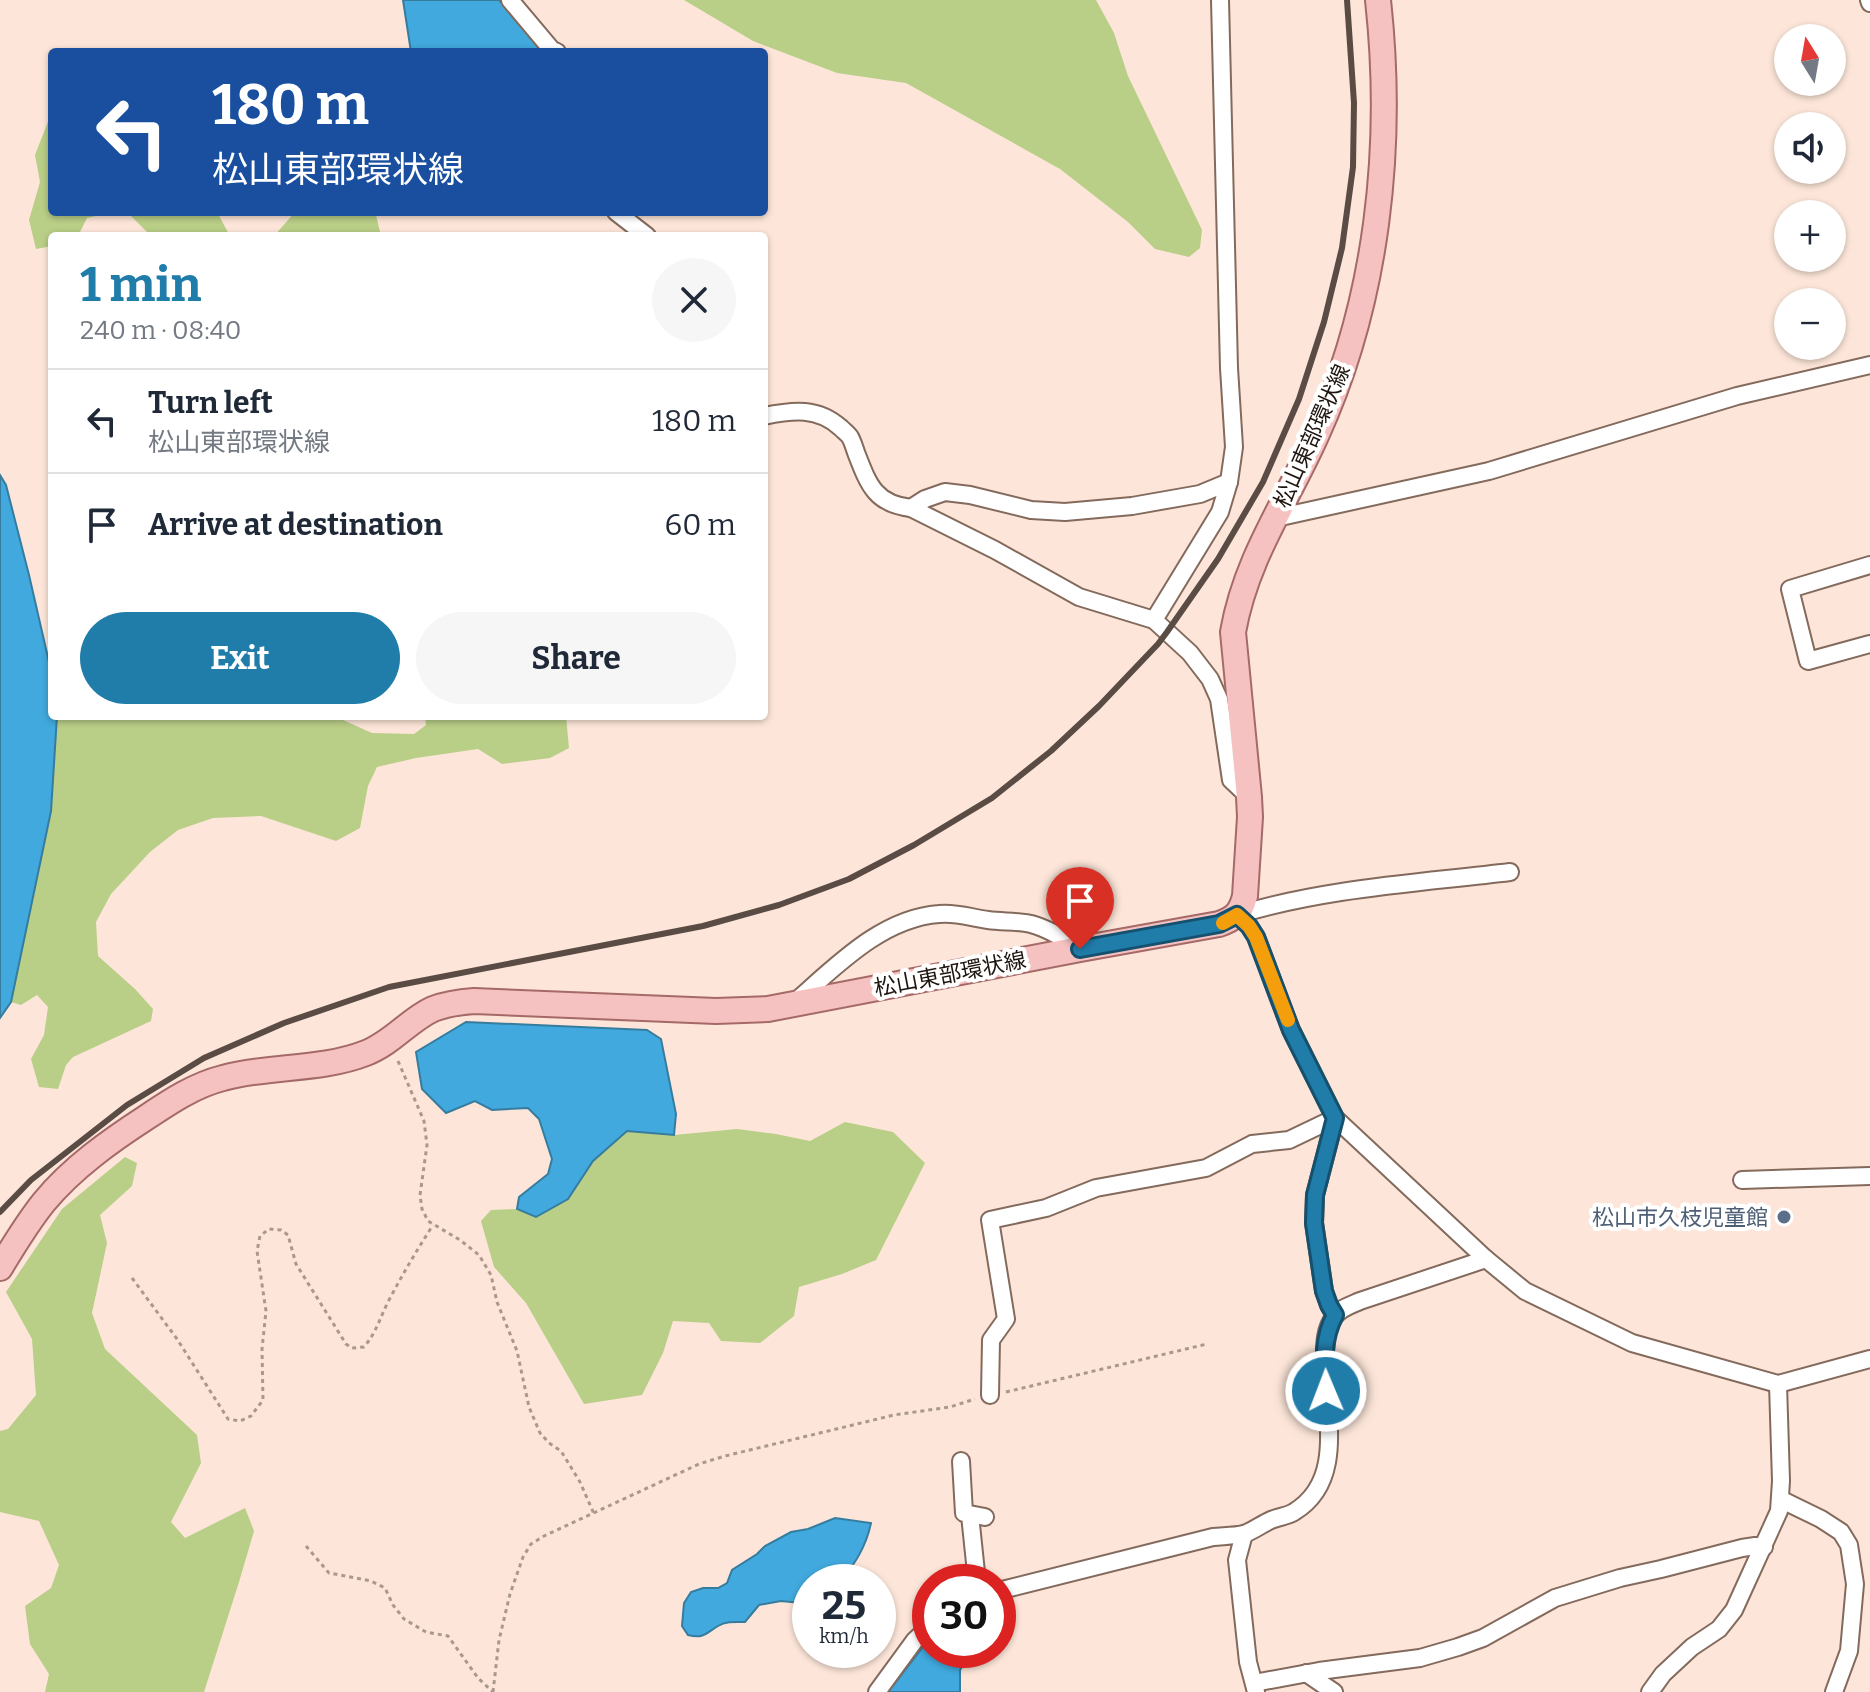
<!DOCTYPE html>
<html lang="en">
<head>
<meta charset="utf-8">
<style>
	:root { --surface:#fff; --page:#f6f6f7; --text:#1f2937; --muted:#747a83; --line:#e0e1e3; --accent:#207daa }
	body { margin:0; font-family:Bitter,"Noto Sans JP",serif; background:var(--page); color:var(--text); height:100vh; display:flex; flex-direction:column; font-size:30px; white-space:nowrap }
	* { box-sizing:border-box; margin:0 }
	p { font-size:26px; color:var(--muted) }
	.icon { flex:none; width:44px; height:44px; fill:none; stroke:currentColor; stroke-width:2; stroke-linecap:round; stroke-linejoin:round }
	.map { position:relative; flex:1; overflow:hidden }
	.sheet { position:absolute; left:48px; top:232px; width:720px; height:488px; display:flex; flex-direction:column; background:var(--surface); border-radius:8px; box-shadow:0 2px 6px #0004 }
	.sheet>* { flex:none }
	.guide { position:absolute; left:48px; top:48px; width:720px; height:168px; border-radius:8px; box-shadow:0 2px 6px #0004; background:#1a4fa0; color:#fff; overflow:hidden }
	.needle { width:52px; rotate:349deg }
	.buttons { position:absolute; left:1774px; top:24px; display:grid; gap:16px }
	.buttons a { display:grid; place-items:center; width:72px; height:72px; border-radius:50%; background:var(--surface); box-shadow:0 2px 6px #0004; font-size:40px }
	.speed { position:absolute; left:792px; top:1564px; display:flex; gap:16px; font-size:40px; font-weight:700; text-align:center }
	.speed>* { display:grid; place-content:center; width:104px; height:104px; border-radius:50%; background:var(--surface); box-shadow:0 2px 6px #0004; line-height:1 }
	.speed small { font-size:20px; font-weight:400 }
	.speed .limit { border:12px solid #d22; background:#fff; color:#111 }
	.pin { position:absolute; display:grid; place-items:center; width:68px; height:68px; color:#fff; margin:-82px -34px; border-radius:50% 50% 50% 0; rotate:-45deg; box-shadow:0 0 8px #0007 }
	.pin .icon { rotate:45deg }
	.me { position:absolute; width:88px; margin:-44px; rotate:359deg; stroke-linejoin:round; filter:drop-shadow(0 0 6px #0008) }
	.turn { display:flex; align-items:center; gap:28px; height:168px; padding:0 32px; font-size:36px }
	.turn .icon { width:104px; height:104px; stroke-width:2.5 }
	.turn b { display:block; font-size:56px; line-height:68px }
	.round { display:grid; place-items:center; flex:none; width:84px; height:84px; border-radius:42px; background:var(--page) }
	.headline { display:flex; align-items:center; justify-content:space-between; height:136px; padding:0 32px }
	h1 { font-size:48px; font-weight:700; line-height:60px; color:var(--accent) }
	.action { display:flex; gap:16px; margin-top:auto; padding:16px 32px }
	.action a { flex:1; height:92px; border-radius:48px; background:var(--accent); color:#fff; font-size:32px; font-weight:700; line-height:92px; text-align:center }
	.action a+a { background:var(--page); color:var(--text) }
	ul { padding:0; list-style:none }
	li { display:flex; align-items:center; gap:24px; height:104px; padding:0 32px; border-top:2px solid var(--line) }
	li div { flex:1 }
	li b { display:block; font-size:30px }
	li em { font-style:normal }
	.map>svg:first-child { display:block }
</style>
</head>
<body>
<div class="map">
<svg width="1870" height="1692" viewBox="0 0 1870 1692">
	<rect width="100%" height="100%" fill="#fde6d9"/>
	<!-- green -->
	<g fill="#b9ce87">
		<polygon points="684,0 1096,0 1114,33 1128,76 1202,230 1200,248 1189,257 1155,249 1128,222 1060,169 906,83 837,73 753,41"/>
		<polygon points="52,118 52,212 113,212 87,218 78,236 52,236 52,246 36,249 29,220 40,182 35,155 49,119"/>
		<polygon points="127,212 217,212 230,236 151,236"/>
		<polygon points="295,212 377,212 376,215 381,236 274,236"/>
		<polygon points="57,716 334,716 372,733 414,734 426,725 425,716 566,716 569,748 550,758 502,764 478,749 416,758 377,767 368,786 360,828 336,841 261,816 213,818 178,830 150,852 111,894 96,922 98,956 135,989 153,1009 151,1021 73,1057 66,1065 58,1089 39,1087 31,1059 44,1035 48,1007 37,995 21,1005 11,1002 51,811"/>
		<polygon points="845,1122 893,1132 925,1163 876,1260 842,1274 799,1287 794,1316 760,1343 721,1341 709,1323 673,1321 663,1353 642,1395 584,1404 526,1303 494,1267 481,1221 491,1210 517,1209 537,1217 568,1199 593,1161 627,1131 674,1135 737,1129 776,1134 810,1141"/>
		<polygon points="125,1157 137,1163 132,1186 100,1215 107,1243 92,1313 105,1349 197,1435 201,1463 171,1522 185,1538 245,1508 254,1531 239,1582 204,1692 45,1692 49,1674 30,1644 25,1606 51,1588 59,1565 39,1521 0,1512 0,1431 8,1429 36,1395 32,1339 6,1292 62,1209"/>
	</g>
	<!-- water -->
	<g fill="#41a9dd" stroke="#367c9f" stroke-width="2">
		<polygon points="403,0 499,0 547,52 411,52"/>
		<polygon points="0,475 6,485 29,575 52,675 52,716 57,716 51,811 11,1002 0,1018"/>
		<polygon points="466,1022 647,1030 661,1039 676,1114 674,1135 627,1131 593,1161 568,1199 536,1217 517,1209 519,1197 548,1174 552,1159 539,1119 528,1108 492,1110 475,1101 446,1113 422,1089 416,1052"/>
		<path d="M835,1518L871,1523C866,1547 855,1563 841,1582H810V1604L781,1601L759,1605L745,1622C736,1622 726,1621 718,1626C706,1633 704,1639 688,1635L682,1626L684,1603L691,1592L703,1588H718L727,1583L732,1570L757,1554L765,1546L791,1532L808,1529Z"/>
		<polygon points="930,1638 930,1650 966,1650 966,1661 960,1670 960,1692 888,1692"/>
	</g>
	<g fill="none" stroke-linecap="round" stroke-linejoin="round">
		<!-- minor casing -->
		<g stroke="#836a5c" stroke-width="20">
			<g id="minor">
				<polyline points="510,0 552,50 557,52"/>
				<polyline points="1220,0 1229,368 1234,447 1229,482 1220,512 1154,620 1190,653 1210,679 1219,699 1231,780 1249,797"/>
				<polyline points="1869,0 1870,3"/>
				<polyline points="616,212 647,236"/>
				<path d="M764,416C793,410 818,407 841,428C844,431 848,434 850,437C853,442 855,450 857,455C869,486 876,504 911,508L925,499L945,492L970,495L1031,510L1065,512L1132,506L1200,494L1229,482"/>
				<polyline points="911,508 995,550 1079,597 1154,620"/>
				<polyline points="1276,518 1489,471 1737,396 1870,365"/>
				<polyline points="1870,565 1790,589 1808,661 1870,644"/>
				<path d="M1510,872C1420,883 1325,888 1237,915L1249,926L1256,937L1291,1030L1335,1118L1486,1259L1525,1291L1632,1343L1778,1384L1870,1359"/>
				<path d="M795,1002C836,966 882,918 939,914C956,912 972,918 988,920C1002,922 1017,921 1031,924C1049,929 1064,938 1080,949"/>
				<polyline points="1335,1118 1315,1195 1314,1223 1324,1291 1329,1305 1335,1315"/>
				<polyline points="1742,1180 1870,1176"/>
				<polyline points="990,1395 991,1340 1006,1319 990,1220 1046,1208 1096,1188 1206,1168 1252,1144 1289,1140 1335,1118"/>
				<polyline points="961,1461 964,1513 985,1517"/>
				<polyline points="1780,1499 1821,1519 1841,1532 1849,1545 1855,1584 1849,1651 1834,1692"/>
				<polyline points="970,1515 977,1582"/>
				<polyline points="1244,1534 1237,1560 1248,1662 1256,1692"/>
				<path d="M998,1591L1213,1537C1223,1536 1234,1536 1244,1534C1253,1531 1262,1524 1271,1520C1278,1517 1288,1516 1294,1512C1348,1479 1323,1409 1325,1358C1325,1343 1325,1329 1334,1317C1340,1308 1351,1305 1360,1301L1486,1259"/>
				<polyline points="1306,1673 1334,1692"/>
				<polyline points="1254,1683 1319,1671 1420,1658 1458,1647 1483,1638 1555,1598 1620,1578 1661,1569 1742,1548 1755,1546 1764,1547"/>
				<polyline points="877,1692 915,1640 930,1626"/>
				<polyline points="1650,1692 1663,1674 1692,1647 1719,1629 1734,1610 1779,1511 1781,1481 1778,1384"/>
			</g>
		</g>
		<!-- primary casing -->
		<g stroke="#a56a67" stroke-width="28">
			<path id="primary" d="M0,1268C14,1245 27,1223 44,1202C72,1168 110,1141 147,1117C171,1101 195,1085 223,1078C270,1065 320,1071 366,1053C392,1043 409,1020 433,1009C446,1004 460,1002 474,1001L716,1011L768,1009L1080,949L1219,924C1234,919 1241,913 1245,896L1250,817L1249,797L1233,632C1246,558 1286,503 1316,436C1378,301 1394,146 1378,0"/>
		</g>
		<!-- path -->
		<g stroke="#aa988d" stroke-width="3" stroke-dasharray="4 4" stroke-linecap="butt">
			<polyline points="398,1061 424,1121 427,1145 420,1195 422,1209 428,1221 460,1240 479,1255 491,1275 497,1302 517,1351 529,1407 540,1433 549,1443 561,1451 580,1482 594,1514"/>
			<path d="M132,1278L177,1339L228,1419L240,1421L251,1416L263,1400L262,1349L266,1311L257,1251L260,1236L269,1229L281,1230L288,1235L296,1264L346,1344L352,1348L364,1347C376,1333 380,1318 388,1302C402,1275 417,1250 433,1225"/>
			<polyline points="1006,1392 1207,1344"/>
			<polyline points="306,1546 329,1573 371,1581 385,1588 393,1605 404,1619 426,1632 448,1636 478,1678 493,1692"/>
			<polyline points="493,1692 499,1640 510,1594 523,1557 531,1544 544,1536 699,1464 725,1456 894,1415 950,1407 975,1399"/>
		</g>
		<!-- minor -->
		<use href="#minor" stroke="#fff" stroke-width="16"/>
		<!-- primary -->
		<use href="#primary" stroke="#f5c2c1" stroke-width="24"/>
		<!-- rail -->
		<polyline stroke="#5a4c45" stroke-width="6" points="0,1212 31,1180 127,1105 204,1058 284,1023 389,987 703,926 779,905 849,879 914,845 992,798 1051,751 1099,706 1158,644 1167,632 1218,559 1263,482 1299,399 1324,322 1342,248 1353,167 1354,103 1347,0"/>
	</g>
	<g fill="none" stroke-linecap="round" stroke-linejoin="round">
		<!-- route casing -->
		<g stroke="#15516e" stroke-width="20">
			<path id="route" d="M1080,949L1219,924L1237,915L1249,926L1256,937L1291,1030L1335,1118L1315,1195L1314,1223L1324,1291L1329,1305L1335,1315C1322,1339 1324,1364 1326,1391"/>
		</g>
		<!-- route -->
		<use href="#route" stroke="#207daa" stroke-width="14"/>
		<!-- slow -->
		<polyline stroke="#f59e0b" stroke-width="14" points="1223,923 1237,915 1249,926 1256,937 1288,1020"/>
	</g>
	<!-- markers -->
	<circle fill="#5c6f8a" stroke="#fff" stroke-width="3" cx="1784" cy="1217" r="8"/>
	<g text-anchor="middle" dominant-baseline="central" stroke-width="8" stroke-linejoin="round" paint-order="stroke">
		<!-- street labels -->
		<g font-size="22" fill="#1e140e" stroke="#fff">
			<text transform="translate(1312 436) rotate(-66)">松山東部環状線</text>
			<text transform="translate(950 974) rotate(-11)">松山東部環状線</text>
		</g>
		<!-- service labels -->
		<g font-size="22" fill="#4e5e75" stroke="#fff" text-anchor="end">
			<text x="1768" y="1217">松山市久枝児童館</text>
		</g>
	</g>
</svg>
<div class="buttons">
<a><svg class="needle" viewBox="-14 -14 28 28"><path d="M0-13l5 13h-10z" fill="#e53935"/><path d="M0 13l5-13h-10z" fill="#747a83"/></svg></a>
<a><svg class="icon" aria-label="sound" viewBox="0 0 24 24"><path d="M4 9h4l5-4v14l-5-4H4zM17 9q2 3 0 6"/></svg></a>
<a>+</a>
<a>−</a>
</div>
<div class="speed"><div>25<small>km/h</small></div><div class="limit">30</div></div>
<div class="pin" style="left:1080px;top:949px;background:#d93025"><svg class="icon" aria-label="arrive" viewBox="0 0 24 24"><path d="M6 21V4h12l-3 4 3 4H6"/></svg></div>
<svg class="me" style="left:1326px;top:1391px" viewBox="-20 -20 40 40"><circle r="17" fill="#207daa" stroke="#fff" stroke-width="3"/><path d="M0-11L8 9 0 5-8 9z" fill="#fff"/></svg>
<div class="guide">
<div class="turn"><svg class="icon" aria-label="left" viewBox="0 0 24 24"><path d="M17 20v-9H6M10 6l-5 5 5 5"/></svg><div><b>180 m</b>松山東部環状線</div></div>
</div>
<section class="sheet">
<div class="headline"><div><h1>1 min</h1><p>240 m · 08:40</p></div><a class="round"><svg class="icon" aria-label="close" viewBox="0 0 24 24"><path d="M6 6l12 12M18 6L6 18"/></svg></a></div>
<ul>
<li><svg class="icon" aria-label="left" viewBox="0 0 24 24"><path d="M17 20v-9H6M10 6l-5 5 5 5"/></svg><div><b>Turn left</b><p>松山東部環状線</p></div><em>180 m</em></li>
<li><svg class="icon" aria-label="arrive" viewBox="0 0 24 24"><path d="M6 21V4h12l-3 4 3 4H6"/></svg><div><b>Arrive at destination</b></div><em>60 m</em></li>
</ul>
<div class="action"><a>Exit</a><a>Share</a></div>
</section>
</div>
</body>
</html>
